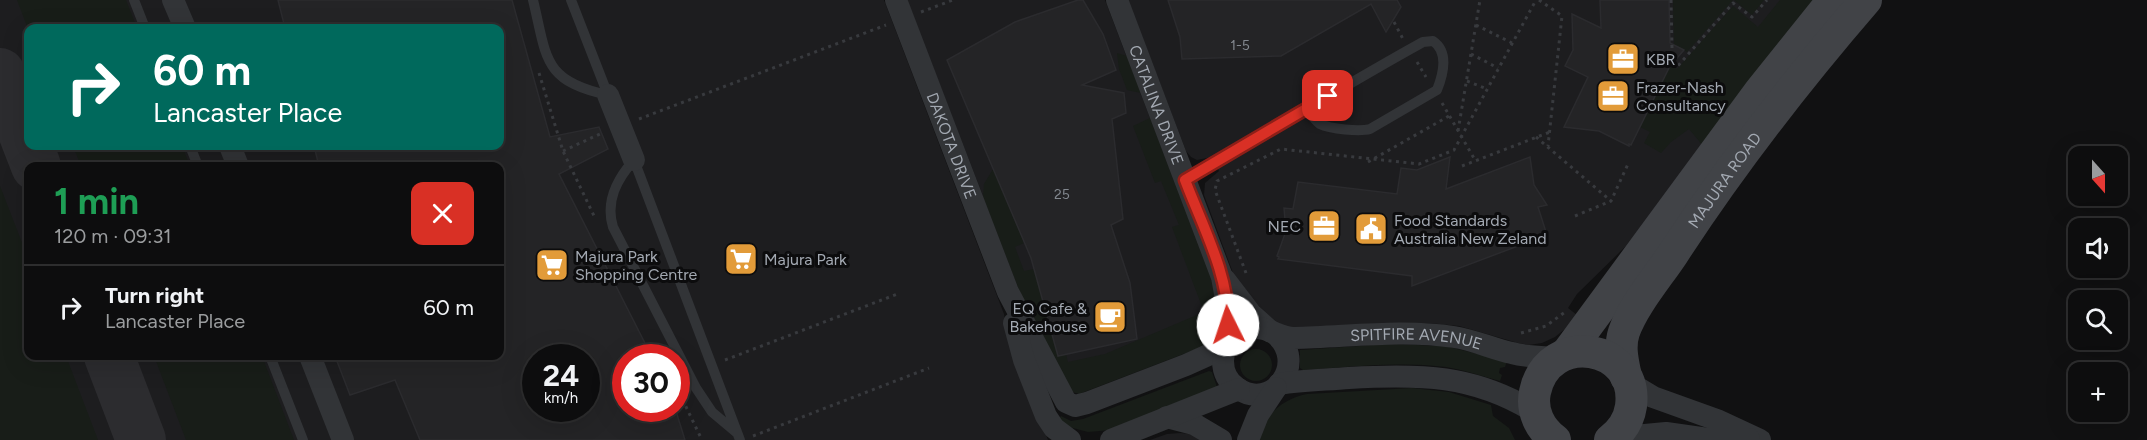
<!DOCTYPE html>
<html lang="en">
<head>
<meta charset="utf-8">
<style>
	:root { --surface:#0d0d0e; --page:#1b1b1c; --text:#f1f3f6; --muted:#9a9c9e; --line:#2d2d2e }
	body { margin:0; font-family:Figtree,sans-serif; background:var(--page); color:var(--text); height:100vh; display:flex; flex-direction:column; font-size:22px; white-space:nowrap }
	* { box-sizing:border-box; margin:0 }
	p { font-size:20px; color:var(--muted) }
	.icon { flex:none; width:33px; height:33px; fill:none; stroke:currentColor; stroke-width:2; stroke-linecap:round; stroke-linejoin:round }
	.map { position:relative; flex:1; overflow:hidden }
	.side { position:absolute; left:24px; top:162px; width:480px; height:198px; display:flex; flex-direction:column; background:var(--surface); border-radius:12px; box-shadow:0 6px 24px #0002,0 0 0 2px var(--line) }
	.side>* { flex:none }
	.hud { position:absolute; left:24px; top:24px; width:480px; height:126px; border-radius:12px; box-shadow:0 6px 24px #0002,0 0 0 2px var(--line); background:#00695c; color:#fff; overflow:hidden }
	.needle { width:39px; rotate:159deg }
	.tools { position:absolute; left:2068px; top:146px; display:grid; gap:12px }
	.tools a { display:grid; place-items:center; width:60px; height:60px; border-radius:12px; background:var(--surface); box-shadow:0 6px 24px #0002,0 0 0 2px var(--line); font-size:30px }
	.speed { position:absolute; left:522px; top:344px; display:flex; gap:12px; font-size:30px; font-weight:700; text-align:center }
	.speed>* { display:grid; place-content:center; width:78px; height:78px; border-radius:50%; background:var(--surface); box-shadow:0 6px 24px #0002,0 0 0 2px var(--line); line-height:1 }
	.speed small { font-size:15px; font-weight:400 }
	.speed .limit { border:9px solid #d22; background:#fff; color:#111 }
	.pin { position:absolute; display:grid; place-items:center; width:51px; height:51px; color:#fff; margin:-26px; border-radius:12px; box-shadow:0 3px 9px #0006 }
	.me { position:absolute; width:66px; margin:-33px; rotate:356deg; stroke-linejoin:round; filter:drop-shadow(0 0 4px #0008) }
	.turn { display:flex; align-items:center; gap:21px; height:126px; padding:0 30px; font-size:27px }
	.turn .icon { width:78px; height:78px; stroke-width:2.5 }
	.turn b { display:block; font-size:42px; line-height:51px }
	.round { display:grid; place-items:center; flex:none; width:63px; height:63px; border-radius:12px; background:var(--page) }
	.headline { display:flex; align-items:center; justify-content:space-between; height:102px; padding:0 30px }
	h1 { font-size:36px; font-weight:700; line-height:45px; color:#1e9e55 }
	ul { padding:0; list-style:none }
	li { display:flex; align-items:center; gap:18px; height:84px; padding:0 30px; border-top:2px solid var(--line) }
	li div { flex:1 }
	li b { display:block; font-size:22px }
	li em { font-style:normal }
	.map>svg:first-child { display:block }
</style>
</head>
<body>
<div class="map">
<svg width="2147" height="440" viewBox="0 0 2147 440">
	<rect width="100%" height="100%" fill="#111112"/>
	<!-- built -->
	<g fill="#1d1d1f" fill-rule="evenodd">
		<path d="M0,0H884L1004,314L1008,338L1048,440H0ZM28,28H500V146H28ZM28,166H500V356H28ZM536,357H586V408H536ZM626,357H676V408H626Z"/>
		<polygon points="907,0 1105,0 1222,307 1075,393 1033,325"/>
		<polygon points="1128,0 1818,0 1626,246 1577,294 1568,308 1577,315 1565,329 1555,337 1542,343 1529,345 1518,343 1459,326 1428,323 1291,329 1277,326 1236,281 1204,195 1205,183 1219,171 1212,157 1197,160 1191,157 1186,151"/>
		<polygon points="1180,433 1191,434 1204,440 1150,440 1167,434"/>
	</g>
	<!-- green -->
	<g fill="#181d18">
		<polygon points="17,0 126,0 137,28 28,29"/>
		<polygon points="1673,0 1733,0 1687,52 1674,45"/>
		<polygon points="1734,0 1764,0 1752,15"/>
		<polygon points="1780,0 1818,0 1704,147 1689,129 1671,142 1661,153 1644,143 1650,132 1640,127 1671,64 1677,69 1733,6 1758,27"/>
		<polygon points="1117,53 1127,56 1141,93 1127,90 1119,69"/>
		<polygon points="1150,118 1220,302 1222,329 1215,342 1079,394 1070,391 1031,321 983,197 984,184 993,169 1024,243 1015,247 1024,271 1034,269 1058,356 1066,354 1068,362 1105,354 1204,312 1172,227 1179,225 1161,181 1155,183 1133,126"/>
		<polygon points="73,146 182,146 190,166 81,166"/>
		<polygon points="0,186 28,258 28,356 66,356 98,440 0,440"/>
		<path d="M1388,344L1445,346L1507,361L1505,367L1500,368L1499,373L1502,375L1500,381C1482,376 1464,370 1446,367C1399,361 1350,367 1303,370L1300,368V350Z"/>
		<circle cx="1256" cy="365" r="16"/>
		<polygon points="154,356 262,356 294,440 186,440"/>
		<polygon points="1209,371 1212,372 1217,387 1111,430 1088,432 1069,427 1058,420 1061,416 1071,421 1083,419"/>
		<path d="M1412,388L1449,392L1491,405L1493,416L1509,428L1515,440H1258C1264,415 1282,399 1307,394Z"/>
	</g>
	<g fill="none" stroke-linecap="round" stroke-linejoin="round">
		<!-- taxiway -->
		<g stroke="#2c2c2f" stroke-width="50">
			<polyline points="0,73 36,166"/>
			<polyline points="109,356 141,440"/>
		</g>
	</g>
	<!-- building -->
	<g fill="#242426" stroke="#2b2b2e" stroke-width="1.5" fill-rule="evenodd">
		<path d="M278,0H512L550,137L599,127L608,149L559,174L652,357H626V408H675L685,440H420L395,380L350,395L335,356H500V166H319L314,146H500V28H285ZM536,357H586V408H536Z"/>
		<polygon points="1078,0 1083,0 1103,34 1116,70 1082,85 1124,93 1126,113 1112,119 1123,219 1111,225 1130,283 1137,339 1058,356 1031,258 947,60 1015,22"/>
		<polygon points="1168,0 1397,0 1401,7 1386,32 1371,4 1281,56 1182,59 1180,37"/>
		<polygon points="1600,0 1669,0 1670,43 1684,50 1670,66 1631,145 1629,144 1629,146 1599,131 1564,127 1588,77 1565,66 1573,50 1572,14 1601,28"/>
		<polygon points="1450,157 1446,189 1530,157 1534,185 1547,205 1538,207 1547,235 1412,286 1412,276 1278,259 1279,257 1277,256 1286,231 1284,208 1293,209 1298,182 1397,194 1401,168 1417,170"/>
	</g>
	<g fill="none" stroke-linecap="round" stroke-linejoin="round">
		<!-- path -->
		<g stroke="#383a3e" stroke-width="3" stroke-dasharray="3 4.5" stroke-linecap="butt">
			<polyline points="1539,0 1562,16 1548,146"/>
			<polyline points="1671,0 1672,48"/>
			<polyline points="921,12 953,0"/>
			<polyline points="1394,22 1403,39"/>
			<polyline points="1476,25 1512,43"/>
			<polyline points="1471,54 1498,68"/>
			<polyline points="1417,62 1426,77"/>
			<polyline points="1673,63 1677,67 1733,3 1752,17 1767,0"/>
			<polyline points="539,73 563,151 595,218"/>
			<polyline points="1467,81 1487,89"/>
			<polyline points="1442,103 1475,160"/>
			<polyline points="639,119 886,25"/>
			<polyline points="1458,131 1480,0"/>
			<polyline points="1536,137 1611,201"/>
			<polyline points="563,151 602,133"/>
			<polyline points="1368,162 1449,116"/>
			<polyline points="1462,166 1550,132"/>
			<polyline points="1575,216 1611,201 1628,164"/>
			<polyline points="1246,273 1215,190 1217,181 1281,149 1419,164 1454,150 1536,0"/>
			<polyline points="1521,333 1546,326 1565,312"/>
			<polyline points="725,360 900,293"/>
			<polyline points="676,386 702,440"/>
			<polyline points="753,436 929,368"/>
		</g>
		<!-- service -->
		<g stroke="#323437" stroke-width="10">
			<polyline points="134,0 145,28"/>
			<path d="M533,0C547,57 542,81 608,95"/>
			<polyline points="571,0 608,95"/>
			<polyline points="190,146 198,166"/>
			<path d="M1185,180C1265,135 1343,86 1423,42L1433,41C1449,52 1443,75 1437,90L1370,129C1360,132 1330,129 1320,124C1314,120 1311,114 1307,108"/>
			<polyline points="270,356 303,440"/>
			<path d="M737,433L712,412L696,388L613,227C605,201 617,179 634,160L740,440"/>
		</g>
		<!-- minor -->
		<g stroke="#323437" stroke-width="22">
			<polyline points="173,0 185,28"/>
			<path id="s1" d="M896,0L1008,292L1066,402L1075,406L1087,403L1186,365L1226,347"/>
			<path id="s2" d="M1117,0L1222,277L1228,310V344"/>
			<polyline points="608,95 634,160"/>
			<polyline points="230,146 238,166"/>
			<polyline points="1225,280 1251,314 1271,332"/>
			<polyline points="1014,323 1024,360 1046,416 1054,428 1070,440"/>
			<path id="s3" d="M1274,333C1310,362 1272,413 1237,388C1228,382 1223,372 1223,361C1223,340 1244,324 1264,329C1275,332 1283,338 1294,338C1347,337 1402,329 1454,337C1474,340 1493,349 1512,353C1527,357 1542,357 1557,358"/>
			<polyline points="310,356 343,440"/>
			<polyline points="1628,382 1653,397 1717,420 1760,440"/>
			<path d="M1279,384C1302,380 1326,380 1349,378C1419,374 1474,374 1536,413"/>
			<polyline points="1167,417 1194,424 1221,440"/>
			<polyline points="1613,438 1666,433 1708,439 1749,439"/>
			<polyline points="1111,440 1239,389"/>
			<polyline points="1248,440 1258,415 1276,388"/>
		</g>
		<!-- secondary -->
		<g stroke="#414347" stroke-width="32">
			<polyline points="1567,353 1760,91 1833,0"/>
			<path id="s4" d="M1626,377C1623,362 1619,347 1624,332C1633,306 1657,278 1673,254C1731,165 1796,81 1866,0"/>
			<path d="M1555,440C1540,429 1531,411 1535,392C1548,329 1639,344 1631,406C1629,420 1622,431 1610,440"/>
		</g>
	</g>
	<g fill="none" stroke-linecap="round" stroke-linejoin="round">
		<!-- route casing -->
		<g stroke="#8d1f18" stroke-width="15">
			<path id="route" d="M1228,325C1230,277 1202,225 1185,180L1328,96"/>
		</g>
		<!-- route -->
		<use href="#route" stroke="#d93025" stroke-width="10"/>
	</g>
	<!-- icons -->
	<defs>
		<g id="office-square" transform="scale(1.725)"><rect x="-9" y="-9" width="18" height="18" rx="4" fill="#e29b39" stroke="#0c0c0d"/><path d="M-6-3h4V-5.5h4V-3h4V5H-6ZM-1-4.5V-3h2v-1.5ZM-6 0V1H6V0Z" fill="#fff"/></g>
		<g id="civic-square" transform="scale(1.725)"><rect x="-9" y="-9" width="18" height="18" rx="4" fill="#e29b39" stroke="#0c0c0d"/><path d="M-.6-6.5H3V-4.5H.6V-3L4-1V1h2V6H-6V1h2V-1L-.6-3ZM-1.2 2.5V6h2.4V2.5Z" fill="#fff"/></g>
		<g id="supermarket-square" transform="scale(1.725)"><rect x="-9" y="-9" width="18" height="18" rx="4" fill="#e29b39" stroke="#0c0c0d"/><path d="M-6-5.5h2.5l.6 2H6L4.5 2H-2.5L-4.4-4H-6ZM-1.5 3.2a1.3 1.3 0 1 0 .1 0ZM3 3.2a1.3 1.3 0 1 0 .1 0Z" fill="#fff"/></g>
		<g id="cafe-square" transform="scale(1.725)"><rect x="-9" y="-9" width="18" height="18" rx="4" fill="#e29b39" stroke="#0c0c0d"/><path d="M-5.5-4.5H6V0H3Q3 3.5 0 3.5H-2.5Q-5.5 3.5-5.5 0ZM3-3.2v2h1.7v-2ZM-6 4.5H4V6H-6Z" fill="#fff"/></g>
	</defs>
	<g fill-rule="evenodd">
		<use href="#office-square" x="1623" y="59"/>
		<use href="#office-square" x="1613" y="96"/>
		<use href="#office-square" x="1324" y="226"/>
		<use href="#civic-square" x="1371" y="229"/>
		<use href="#supermarket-square" x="741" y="259"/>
		<use href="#supermarket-square" x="552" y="265"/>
		<use href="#cafe-square" x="1110" y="317"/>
	</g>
	<g text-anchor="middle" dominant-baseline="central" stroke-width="6" stroke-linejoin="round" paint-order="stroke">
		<!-- number labels -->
		<g font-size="14" fill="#82878e">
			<text x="1240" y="45">1-5</text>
			<text x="1062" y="194">25</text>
		</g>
		<!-- poi labels -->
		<g font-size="16" fill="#a3a9b2" stroke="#0c0c0d" text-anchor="start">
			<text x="1646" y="59">KBR</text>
			<text x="1636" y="87">Frazer-Nash<tspan x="1636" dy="18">Consultancy</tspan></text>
			<text x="1394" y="220">Food Standards<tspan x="1394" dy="18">Australia New Zeland</tspan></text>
			<text x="1301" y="226" text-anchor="end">NEC</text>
			<text x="575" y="256">Majura Park<tspan x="575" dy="18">Shopping Centre</tspan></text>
			<text x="764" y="259">Majura Park</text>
			<text x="1087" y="308" text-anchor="end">EQ Cafe &amp;<tspan x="1087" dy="18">Bakehouse</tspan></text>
		</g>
		<!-- street labels -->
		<g font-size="16" fill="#a3a9b2" stroke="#0c0c0d">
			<text stroke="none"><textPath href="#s2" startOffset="112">CATALINA DRIVE</textPath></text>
			<text stroke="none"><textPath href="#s1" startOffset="156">DAKOTA DRIVE</textPath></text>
			<text stroke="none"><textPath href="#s4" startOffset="228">MAJURA ROAD</textPath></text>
			<text stroke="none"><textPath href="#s3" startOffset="350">SPITFIRE AVENUE</textPath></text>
		</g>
	</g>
</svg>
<div class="tools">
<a><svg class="needle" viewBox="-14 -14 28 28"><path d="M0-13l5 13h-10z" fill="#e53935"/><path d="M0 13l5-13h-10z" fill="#9a9c9e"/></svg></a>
<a><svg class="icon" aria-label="sound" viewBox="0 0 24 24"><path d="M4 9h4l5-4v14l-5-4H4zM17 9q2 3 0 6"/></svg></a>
<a><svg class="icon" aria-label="search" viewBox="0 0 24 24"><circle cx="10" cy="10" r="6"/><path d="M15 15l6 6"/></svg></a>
<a>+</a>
</div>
<div class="speed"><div>24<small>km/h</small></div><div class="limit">30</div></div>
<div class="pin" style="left:1328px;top:96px;background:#d93025"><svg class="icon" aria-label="arrive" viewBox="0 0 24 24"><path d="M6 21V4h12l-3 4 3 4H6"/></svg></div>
<svg class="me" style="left:1228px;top:325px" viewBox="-20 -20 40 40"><circle r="19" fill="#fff"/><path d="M0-13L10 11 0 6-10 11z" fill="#d93025"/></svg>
<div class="hud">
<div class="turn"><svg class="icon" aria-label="right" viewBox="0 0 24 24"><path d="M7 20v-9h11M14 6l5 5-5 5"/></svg><div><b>60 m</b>Lancaster Place</div></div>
</div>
<section class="side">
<div class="headline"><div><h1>1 min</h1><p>120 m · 09:31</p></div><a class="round" style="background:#d93025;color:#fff"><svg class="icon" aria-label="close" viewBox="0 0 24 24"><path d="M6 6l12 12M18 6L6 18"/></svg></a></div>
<ul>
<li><svg class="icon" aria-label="right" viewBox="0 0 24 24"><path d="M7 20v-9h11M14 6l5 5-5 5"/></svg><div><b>Turn right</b><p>Lancaster Place</p></div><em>60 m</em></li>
</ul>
</section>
</div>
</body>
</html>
